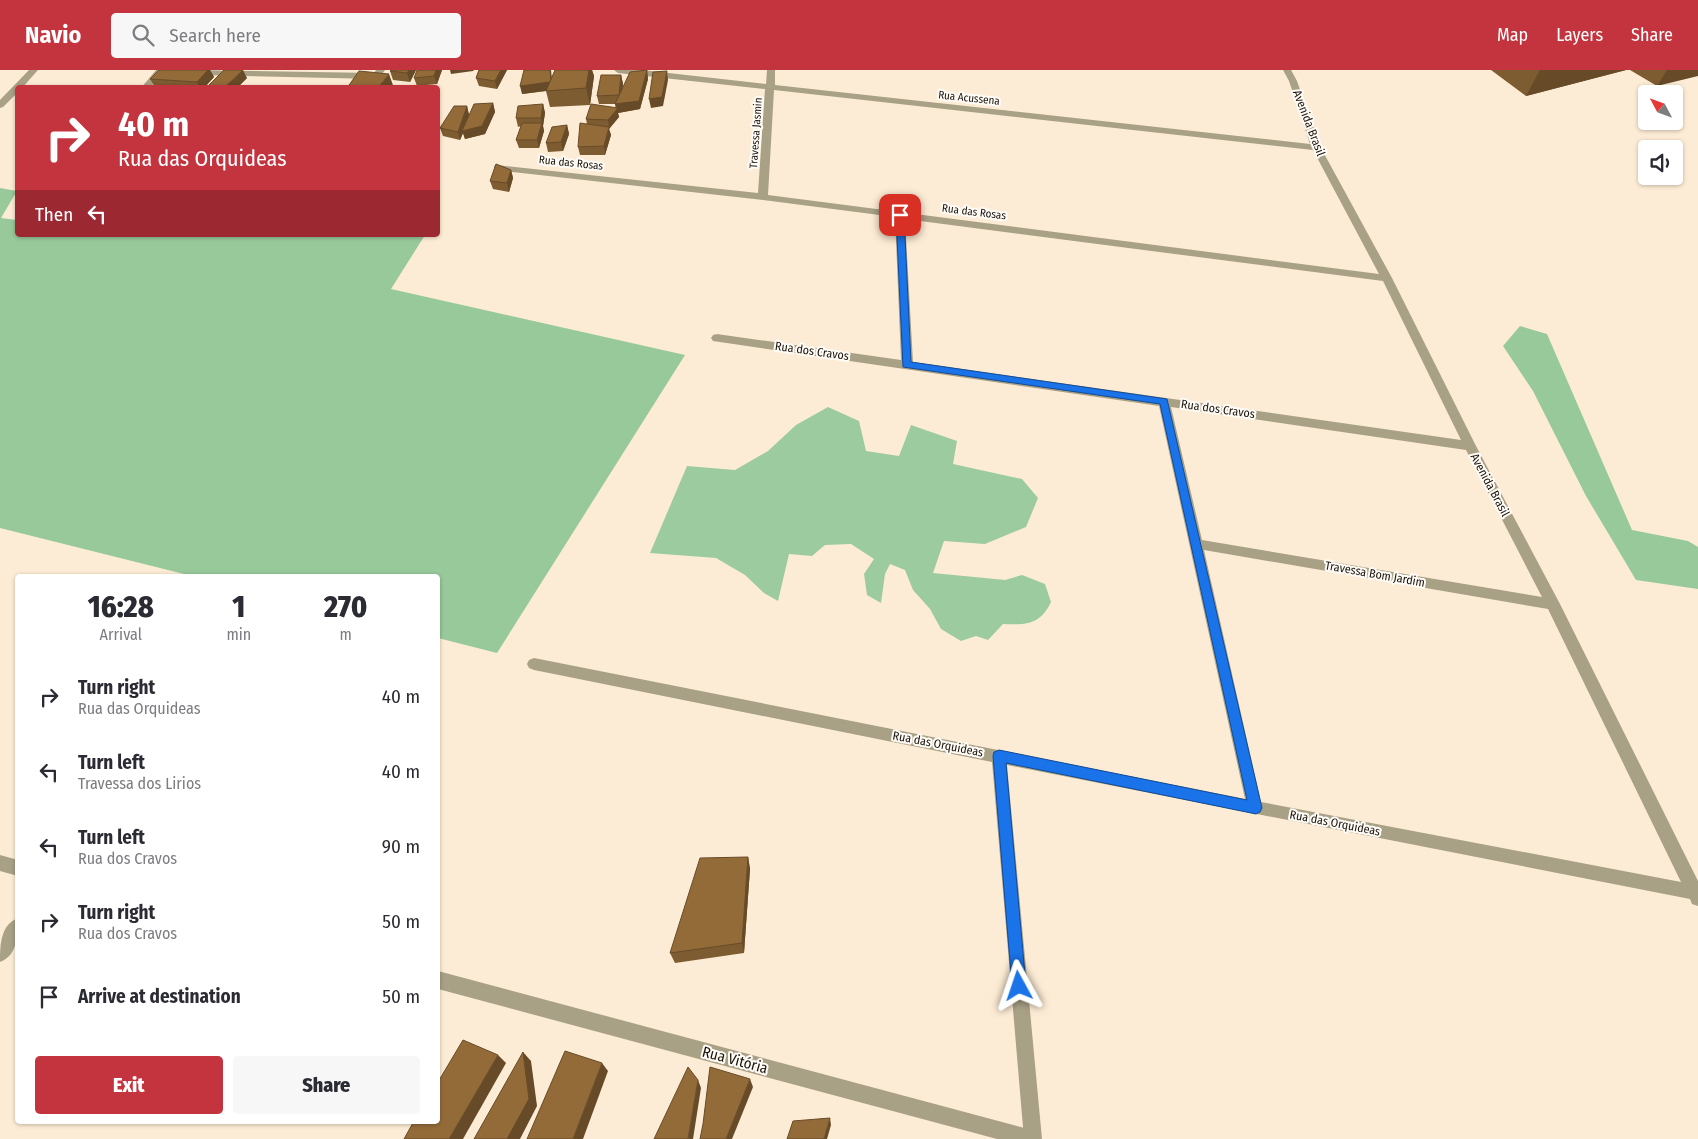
<!DOCTYPE html>
<html lang="en">
<head>
<meta charset="utf-8">
<style>
	:root { --surface:#fff; --page:#f7f7f7; --text:#2b2b33; --muted:#7c7c81; --accent:#c4343f }
	body { margin:0; font-family:"Fira Sans Condensed",sans-serif; background:var(--page); color:var(--text); height:100vh; display:flex; flex-direction:column; font-size:19px; white-space:nowrap }
	* { box-sizing:border-box; margin:0 }
	p { font-size:16px; color:var(--muted) }
	.icon { flex:none; width:28px; height:28px; fill:none; stroke:currentColor; stroke-width:2; stroke-linecap:round; stroke-linejoin:round }
	.map { position:relative; flex:1; overflow:hidden }
	.details { position:absolute; left:15px; top:504px; width:425px; height:550px; display:flex; flex-direction:column; background:var(--surface); border-radius:5px; box-shadow:0 1px 4px #0004 }
	.details>* { flex:none }
	.hud { position:absolute; left:15px; top:15px; width:425px; height:152px; border-radius:5px; box-shadow:0 1px 4px #0004; background:#c4343f; color:#fff; overflow:hidden }
	.needle { width:32px; rotate:311deg }
	.fabs { position:absolute; left:1638px; top:15px; display:grid; gap:10px }
	.fabs a { display:grid; place-items:center; width:45px; height:45px; border-radius:5px; background:var(--surface); box-shadow:0 1px 4px #0004; font-size:25px }
	.pin { position:absolute; display:grid; place-items:center; width:42px; height:42px; color:#fff; margin:-21px; border-radius:10px; box-shadow:0 2px 8px #0006 }
	.me { position:absolute; width:55px; margin:-28px; rotate:355deg; stroke-linejoin:round; filter:drop-shadow(0 0 4px #0008) }
	.turn { display:flex; align-items:center; gap:18px; height:105px; padding:0 20px; font-size:22px }
	.turn .icon { width:65px; height:65px; stroke-width:2.5 }
	.turn b { display:block; font-size:35px; line-height:42px }
	.then { display:flex; align-items:center; height:48px; padding:0 20px; background:#0003; gap:10px; font-size:19px }
	.eta { display:flex; justify-content:space-evenly; align-items:center; height:85px; text-align:center }
	.eta b { font-size:30px; font-weight:800; line-height:35px }
	.button { display:flex; gap:10px; margin-top:auto; padding:10px 20px }
	.button a { flex:1; height:58px; border-radius:5px; background:var(--accent); color:#fff; font-size:20px; font-weight:800; line-height:58px; text-align:center }
	.button a+a { background:var(--page); color:var(--text) }
	ul { padding:0; list-style:none }
	li { display:flex; align-items:center; gap:15px; height:75px; padding:0 20px }
	li div { flex:1 }
	li b { display:block; font-size:19px }
	li em { font-style:normal }
	header { display:flex; align-items:center; gap:30px; box-sizing:border-box; height:70px; padding:0 25px; background:var(--accent); color:#fff }
	header strong { font-size:24px }
	nav { display:flex; gap:28px; margin-inline-start:auto; font-size:18px }
	.search { width:350px; height:45px; background:var(--page); display:flex; align-items:center; gap:12px; box-sizing:border-box; padding:0 18px; border-radius:5px; color:var(--muted); font-size:19px }
	.map>svg:first-child { display:block }
</style>
</head>
<body>
<header>
<strong>Navio</strong>
<div class="search"><svg class="icon" aria-label="search" viewBox="0 0 24 24"><circle cx="10" cy="10" r="6"/><path d="M15 15l6 6"/></svg>Search here</div>
<nav><a>Map</a><a>Layers</a><a>Share</a></nav>
</header>
<div class="map">
<svg width="1698" height="1069" viewBox="0 0 1698 1069">
	<rect width="100%" height="100%" fill="#fdecd5"/>
	<!-- green -->
	<path fill="#9bcb9e" d="M828,337L859,351L866,381L899,386L911,355L957,371L953,394L1022,409L1038,428L1026,457L985,474L944,471L933,503L1005,510L1022,505L1045,514L1051,532C1040,555 1026,555 1003,554L988,570L976,566L961,571L941,559L930,539L913,520L905,500L890,494L885,504L881,533L867,525L864,504L874,489L851,474L825,475L812,486L789,484L778,531L764,523L745,505L716,488L650,483L687,396L735,400L768,381L796,355Z"/>
	<!-- forest -->
	<g fill="#97c99a">
		<polygon points="0,118 17,121 1,148 17,150 18,165 425,165 391,219 685,285 497,583 438,568 438,506 192,506 0,458"/>
		<polygon points="1520,256 1547,264 1632,460 1688,471 1698,477 1698,519 1636,510 1586,426 1533,321 1503,276"/>
	</g>
	<g fill="none" stroke-linecap="round" stroke-linejoin="round">
		<!-- minor -->
		<g fill="#a9a186" fill-rule="evenodd">
			<polygon points="29,0 38,0 22,18 18,18 18,22 3,37 0,38 0,30"/>
			<polygon points="156,0 165,0 150,18 141,18"/>
			<polygon points="192,0 374,3 376,0 385,0 379,8 376,9 195,5 192,4"/>
			<path d="M614,0H642L766,14L767,0H775V15L1310,74L1289,11L1283,0H1291L1297,11L1321,78L1392,208L1476,376L1560,534L1698,811V836L1692,834L1690,829L1007,695L1042,1069H1024L992,692L534,600L529,598L527,594L529,590L534,588L1245,729L1159,336L713,271L711,268L713,265L717,264L901,290L895,147L763,130L494,100V96L497,95L758,123L765,19L618,3ZM774,20L1313,80L1379,204L768,125ZM905,149L1383,211L1461,370L913,292ZM1171,337L1466,380L1542,527L1202,470ZM1204,480L1548,539L1681,812L1261,732Z"/>
			<path d="M18,848C18,864 18,885 0,892C0,876 0,855 18,848Z"/>
		</g>
		<!-- tertiary -->
		<g fill="#a9a186" fill-rule="evenodd">
			<polygon points="0,785 18,790 18,806 0,801"/>
			<polygon points="438,901 1032,1060 1039,1062 1041,1069 997,1069 438,919"/>
		</g>
	</g>
	<!-- wall -->
	<g fill="#7e5c31">
		<polygon points="159,0 210,0 214,7 204,18 155,17 150,9"/>
		<polygon points="416,0 410,12 393,10 390,1"/>
		<polygon points="442,0 437,14 417,16 414,8"/>
		<polygon points="479,0 507,0 497,19 479,16 476,8"/>
		<polygon points="555,0 592,0 594,6 590,35 550,37 546,21 522,24 552,8"/>
		<polygon points="647,0 648,9 640,39 618,43 619,47 609,59 611,65 605,85 580,85 578,77 587,54 586,49 616,38 616,34 599,34 597,26 621,5 623,14 622,19"/>
		<polygon points="1491,0 1626,0 1526,26"/>
		<polygon points="1630,0 1698,0 1657,16"/>
		<polygon points="247,8 237,18 209,18 208,16"/>
		<polygon points="493,33 495,42 485,64 465,69 463,63 460,70 443,66 440,58 467,36 469,45"/>
		<polygon points="543,34 545,43 543,56 544,61 539,78 519,78 516,70 521,56 518,57 516,48"/>
		<polygon points="567,55 569,64 563,81 548,82 546,73"/>
		<polygon points="511,100 513,108 509,122 493,119 490,111"/>
		<polygon points="748,787 750,799 744,883 675,893 670,883"/>
	</g>
	<!-- shaded-wall -->
	<g fill="#674b28">
		<polygon points="208,0 210,0 214,7 204,18 199,18 197,12"/>
		<polygon points="243,0 247,8 237,18 227,18 226,16"/>
		<polygon points="409,0 416,0 410,12 407,3"/>
		<polygon points="436,0 442,0 437,14 434,6"/>
		<polygon points="450,0 474,0 473,1 451,4"/>
		<polygon points="501,0 507,0 497,19 495,11"/>
		<polygon points="550,0 551,0 553,20 522,24 520,16"/>
		<polygon points="589,0 592,0 594,6 590,35 586,18"/>
		<polygon points="647,0 648,9 640,39 618,43 619,47 609,59 611,65 605,85 604,76 609,57 608,50 616,40 615,34 619,25 621,5 623,14 621,34"/>
		<polygon points="1540,0 1626,0 1526,26"/>
		<polygon points="1667,0 1698,0 1698,6 1657,16"/>
		<polygon points="667,1 668,10 663,36 651,38 649,29"/>
		<polygon points="389,4 394,18 378,18"/>
		<polygon points="493,33 495,42 485,64 465,69 463,63 460,70 458,62 467,36 469,45"/>
		<polygon points="543,34 545,43 543,56 544,61 539,78 537,70 542,53 541,48"/>
		<polygon points="567,55 569,64 563,81 561,72"/>
		<polygon points="511,100 513,108 509,122 507,113"/>
		<polygon points="748,787 750,799 744,883 742,873"/>
		<polygon points="523,982 531,991 537,1036 520,1069 507,1069"/>
		<polygon points="498,985 506,993 463,1069 449,1069"/>
		<polygon points="602,993 608,1001 583,1069 573,1069"/>
		<polygon points="750,1009 753,1017 732,1069 726,1069"/>
		<polygon points="698,1010 701,1018 693,1069 688,1069"/>
		<polygon points="830,1048 831,1055 827,1069 824,1069"/>
	</g>
	<!-- building -->
	<g fill="#936b39" stroke="#674b28">
		<polygon points="159,0 208,0 197,12 150,9"/>
		<polygon points="224,0 243,0 226,16 208,16"/>
		<polygon points="391,0 409,0 407,3 390,1"/>
		<polygon points="417,0 436,0 434,6 414,8"/>
		<polygon points="479,0 501,0 495,11 476,8"/>
		<polygon points="524,0 550,0 551,10 550,12 520,16"/>
		<polygon points="555,0 589,0 586,18 546,21"/>
		<polygon points="647,0 639,31 615,34 630,2"/>
		<polygon points="359,1 389,4 378,18 347,18"/>
		<polygon points="667,1 662,27 649,29 653,2"/>
		<polygon points="601,5 621,5 619,25 597,26"/>
		<polygon points="493,33 482,56 462,61 474,34"/>
		<polygon points="543,34 541,48 516,48 518,36"/>
		<polygon points="591,34 618,38 608,50 586,49"/>
		<polygon points="454,36 467,36 458,62 440,58"/>
		<polygon points="522,53 542,53 537,70 516,70"/>
		<polygon points="580,53 609,57 604,76 578,77"/>
		<polygon points="567,55 561,72 546,73 552,57"/>
		<polygon points="496,94 511,100 507,113 490,111"/>
		<polygon points="748,787 742,873 670,883 700,788"/>
		<polygon points="463,970 498,985 449,1069 404,1069 414,1051 438,1051 438,1012"/>
		<polygon points="565,981 602,993 573,1069 527,1069"/>
		<polygon points="523,982 529,1029 507,1069 474,1069"/>
		<polygon points="688,997 698,1010 688,1069 654,1069"/>
		<polygon points="710,997 750,1009 726,1069 700,1069 703,1054"/>
		<polygon points="830,1048 824,1069 787,1069 793,1051"/>
	</g>
	<!-- route -->
	<polygon fill="#1a73e8" stroke="#114b97" points="900,142 904,145 911,292 1167,329 1262,738 1260,742 1256,744 1006,693 1026,916 1024,921 1019,923 1014,921 1012,916 993,686 994,682 999,680 1247,730 1160,334 903,297 896,145"/>
	<g text-anchor="middle" dominant-baseline="central" stroke-width="4" stroke-linejoin="round" paint-order="stroke">
		<!-- far-street labels -->
		<g font-size="11" fill="#1a140c" stroke="#fffcf7">
			<text transform="translate(969 28) rotate(6)">Rua Acussena</text>
			<text transform="translate(756 63) rotate(-86)">Travessa Jasmin</text>
			<text transform="translate(571 93) rotate(6)">Rua das Rosas</text>
			<text transform="translate(974 142) rotate(7)">Rua das Rosas</text>
		</g>
		<!-- street labels -->
		<g font-size="12" fill="#1a140c" stroke="#fffcf7">
			<text transform="translate(1309 53) rotate(69)">Avenida Brasil</text>
			<text transform="translate(812 281) rotate(8)">Rua dos Cravos</text>
			<text transform="translate(1218 339) rotate(8)">Rua dos Cravos</text>
			<text transform="translate(1490 415) rotate(62)">Avenida Brasil</text>
			<text transform="translate(1375 504) rotate(10)">Travessa Bom Jardim</text>
			<text transform="translate(938 674) rotate(11)">Rua das Orquideas</text>
			<text transform="translate(1335 753) rotate(11)">Rua das Orquideas</text>
		</g>
		<!-- near-street labels -->
		<g font-size="15" fill="#1a140c" stroke="#fffcf7">
			<text transform="translate(735 990) rotate(15)">Rua Vitória</text>
		</g>
	</g>
</svg>
<div class="fabs">
<a><svg class="needle" viewBox="-14 -14 28 28"><path d="M0-13l5 13h-10z" fill="#e53935"/><path d="M0 13l5-13h-10z" fill="#7c7c81"/></svg></a>
<a><svg class="icon" aria-label="sound" viewBox="0 0 24 24"><path d="M4 9h4l5-4v14l-5-4H4zM17 9q2 3 0 6"/></svg></a>
</div>
<div class="pin" style="left:900px;top:145px;background:#d93025"><svg class="icon" aria-label="arrive" viewBox="0 0 24 24"><path d="M6 21V4h12l-3 4 3 4H6"/></svg></div>
<svg class="me" style="left:1019px;top:916px" viewBox="-20 -20 40 40"><path d="M0-17L14 15 0 8-14 15z" fill="#1a73e8" stroke="#fff" stroke-width="4"/></svg>
<div class="hud">
<div class="turn"><svg class="icon" aria-label="right" viewBox="0 0 24 24"><path d="M7 20v-9h11M14 6l5 5-5 5"/></svg><div><b>40 m</b>Rua das Orquideas</div></div>
<div class="then">Then<svg class="icon" aria-label="left" viewBox="0 0 24 24"><path d="M17 20v-9H6M10 6l-5 5 5 5"/></svg></div>
</div>
<section class="details">
<div class="eta">
<div><b>16:28</b><p>Arrival</p></div>
<div><b>1</b><p>min</p></div>
<div><b>270</b><p>m</p></div>
</div>
<ul>
<li><svg class="icon" aria-label="right" viewBox="0 0 24 24"><path d="M7 20v-9h11M14 6l5 5-5 5"/></svg><div><b>Turn right</b><p>Rua das Orquideas</p></div><em>40 m</em></li>
<li><svg class="icon" aria-label="left" viewBox="0 0 24 24"><path d="M17 20v-9H6M10 6l-5 5 5 5"/></svg><div><b>Turn left</b><p>Travessa dos Lirios</p></div><em>40 m</em></li>
<li><svg class="icon" aria-label="left" viewBox="0 0 24 24"><path d="M17 20v-9H6M10 6l-5 5 5 5"/></svg><div><b>Turn left</b><p>Rua dos Cravos</p></div><em>90 m</em></li>
<li><svg class="icon" aria-label="right" viewBox="0 0 24 24"><path d="M7 20v-9h11M14 6l5 5-5 5"/></svg><div><b>Turn right</b><p>Rua dos Cravos</p></div><em>50 m</em></li>
<li><svg class="icon" aria-label="arrive" viewBox="0 0 24 24"><path d="M6 21V4h12l-3 4 3 4H6"/></svg><div><b>Arrive at destination</b></div><em>50 m</em></li>
</ul>
<div class="button"><a>Exit</a><a>Share</a></div>
</section>
</div>
</body>
</html>
